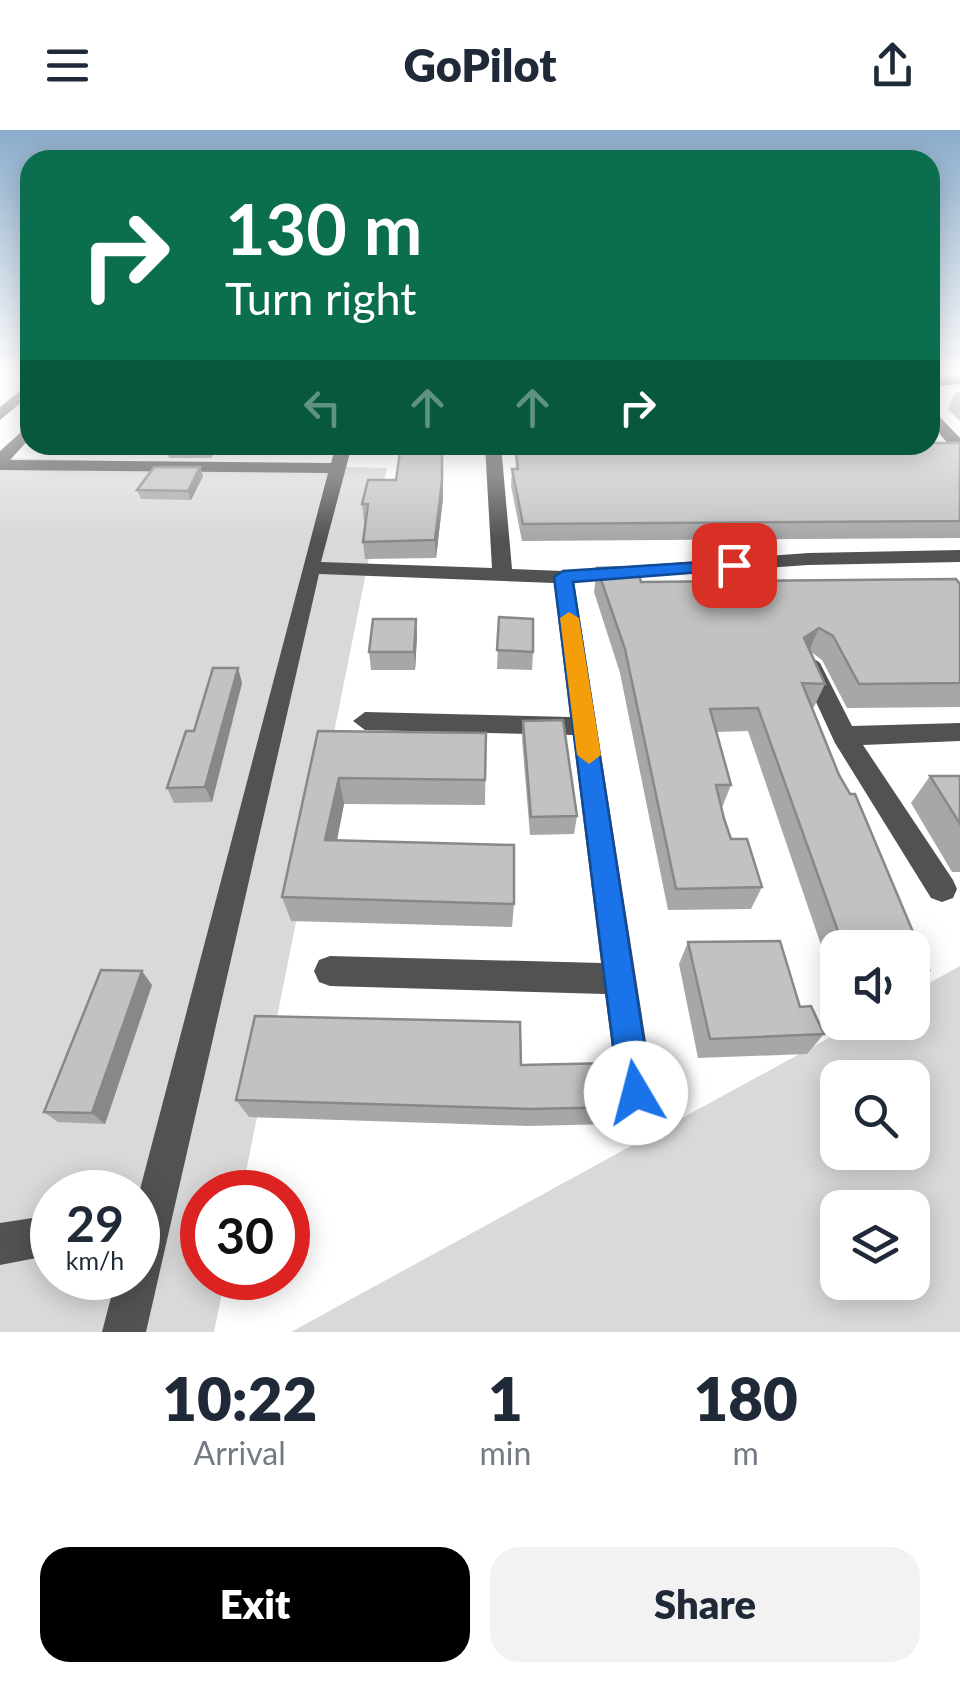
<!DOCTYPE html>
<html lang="en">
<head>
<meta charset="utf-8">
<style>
	:root { --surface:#fff; --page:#f2f2f3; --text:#1f2937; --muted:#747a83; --accent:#000 }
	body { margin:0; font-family:Lato,sans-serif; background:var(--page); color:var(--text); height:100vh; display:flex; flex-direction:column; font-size:38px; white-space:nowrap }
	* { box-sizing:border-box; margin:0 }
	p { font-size:32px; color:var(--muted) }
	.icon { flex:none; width:55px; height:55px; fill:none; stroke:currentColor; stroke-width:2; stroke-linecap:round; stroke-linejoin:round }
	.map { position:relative; height:1202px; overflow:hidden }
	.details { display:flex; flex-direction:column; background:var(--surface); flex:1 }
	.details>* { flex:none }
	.banner { position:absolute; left:20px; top:20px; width:920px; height:305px; border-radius:30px; box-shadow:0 5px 25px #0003; background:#0b6e4f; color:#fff; overflow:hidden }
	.tools { position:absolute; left:820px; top:800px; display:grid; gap:20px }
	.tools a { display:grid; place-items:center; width:110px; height:110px; border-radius:20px; background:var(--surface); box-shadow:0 5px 25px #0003; font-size:50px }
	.speed { position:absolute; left:30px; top:1040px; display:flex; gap:20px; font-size:50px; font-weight:700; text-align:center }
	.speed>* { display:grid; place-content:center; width:130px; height:130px; border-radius:50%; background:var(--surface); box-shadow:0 5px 25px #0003; line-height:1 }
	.speed small { font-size:25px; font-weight:400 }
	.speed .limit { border:15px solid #d22; background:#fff; color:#111 }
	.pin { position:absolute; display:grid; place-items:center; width:85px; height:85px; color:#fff; margin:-42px; border-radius:20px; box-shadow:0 5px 15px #0006 }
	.me { position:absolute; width:110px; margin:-55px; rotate:352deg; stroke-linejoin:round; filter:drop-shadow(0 0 8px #0008) }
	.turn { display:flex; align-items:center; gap:35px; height:210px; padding:0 40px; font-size:45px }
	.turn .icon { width:130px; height:130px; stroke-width:2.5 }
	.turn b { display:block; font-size:70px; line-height:85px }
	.lanes { display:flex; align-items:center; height:95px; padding:0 40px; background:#0003; justify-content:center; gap:50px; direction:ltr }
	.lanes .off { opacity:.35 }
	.eta { display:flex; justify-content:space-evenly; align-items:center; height:170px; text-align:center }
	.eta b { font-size:60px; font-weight:800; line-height:70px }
	.cta { display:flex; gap:20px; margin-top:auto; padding:20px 40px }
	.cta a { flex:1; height:115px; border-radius:30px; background:var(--accent); color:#fff; font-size:40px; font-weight:800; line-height:115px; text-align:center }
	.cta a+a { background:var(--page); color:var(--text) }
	header { display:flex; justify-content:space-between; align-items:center; height:130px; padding:0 40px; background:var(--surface); font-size:45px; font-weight:800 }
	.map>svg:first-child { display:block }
</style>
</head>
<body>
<header><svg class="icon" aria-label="menu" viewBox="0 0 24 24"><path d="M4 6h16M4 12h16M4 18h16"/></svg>GoPilot<svg class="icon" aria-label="share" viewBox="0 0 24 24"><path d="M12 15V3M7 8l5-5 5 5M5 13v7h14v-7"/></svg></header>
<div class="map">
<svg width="960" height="1202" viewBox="0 0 960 1202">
	<rect width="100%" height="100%" fill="#fff"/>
	<!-- green -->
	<g fill="#d9d9d9" fill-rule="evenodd">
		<path d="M0,328L387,338L242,1062H202V1148H225L214,1202H0ZM52,1062H138V1148H52Z"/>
		<path d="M960,836V1202H291L856,893L912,892L913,862ZM838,948H912V1022H838ZM838,1078H912V1152H838Z"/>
	</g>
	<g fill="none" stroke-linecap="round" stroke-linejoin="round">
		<!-- minor -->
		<g fill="#525252" fill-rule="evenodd">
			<polygon points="960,246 960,254 930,257 930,249"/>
			<polygon points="30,253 30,265 0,290 0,277"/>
			<polygon points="930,277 960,308 960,323 954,321 930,292"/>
			<polygon points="30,294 30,308 10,330 331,333 336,315 352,315 321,432 492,438 485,315 501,315 512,439 563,441 808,423 960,420 960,432 808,435 574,452 654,963 649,976 636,981 623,976 618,963 605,864 330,856 319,852 314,841 319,830 330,826 601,833 573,605 365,600 353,591 365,582 570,587 554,453 319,444 146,1202 102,1202 116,1148 138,1148 138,1067 328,343 0,340 0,321"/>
			<polygon points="809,525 820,533 852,596 960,593 960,611 863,615 953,750 957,759 953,768 942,772 931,768 835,613 798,533"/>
			<polygon points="52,1085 52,1125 0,1135 0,1093"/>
		</g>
	</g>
	<!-- wall -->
	<g fill="#a7a7a7">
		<polygon points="960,262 960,291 948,279 955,263"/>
		<polygon points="933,313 960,313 960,408 522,411 511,356 512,339 516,339 514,315 930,315"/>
		<polygon points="45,315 256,315 256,319 214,322 211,328 169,328 167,322 50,324"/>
		<polygon points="200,337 203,346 191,370 141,369 137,360"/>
		<polygon points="396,350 443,368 436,428 365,429 363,412 366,392 364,392 362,374"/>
		<polygon points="597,438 641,452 960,454 960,577 847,578 822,530 811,522 825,554 814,577 812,577 839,645 929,840 912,857 912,818 838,818 838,859 836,859 748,601 716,602 731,655 722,678 731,709 762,757 751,779 668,780 620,543 594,462"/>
		<polygon points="499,487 533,522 532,540 497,539"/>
		<polygon points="416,489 417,507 415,540 371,540 369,522"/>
		<polygon points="238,538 242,553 212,672 174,673 167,658 194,601"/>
		<polygon points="523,591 577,686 574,704 530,705 522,609"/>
		<polygon points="318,601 486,603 485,675 344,674 337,710 514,774 512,797 291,791 282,767"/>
		<polygon points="930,646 960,646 960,742 952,742 911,673"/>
		<polygon points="688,812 800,877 824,904 807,924 698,928 679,834"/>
		<polygon points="152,855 105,994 58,992 44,982"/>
		<polygon points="521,935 620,977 613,994 528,996 249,987 236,970"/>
	</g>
	<!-- shaded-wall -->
	<g fill="#888">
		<polygon points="208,315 212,315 214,322 211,328"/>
		<polygon points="443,315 443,368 436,428 435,410"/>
		<polygon points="200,337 203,346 191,370 188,361"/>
		<polygon points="416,489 417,507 415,540 414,522"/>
		<polygon points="819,498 809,521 804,508"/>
		<polygon points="238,538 242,553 212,672 205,657"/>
		<polygon points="339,648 344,674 332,735 325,710"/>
		<polygon points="142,841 152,855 105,994 92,983"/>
	</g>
	<!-- building -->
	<g fill="#c2c2c2" stroke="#888" stroke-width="2.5">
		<polygon points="930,310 933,313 960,313 960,391 523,394 512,339 518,339 516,315 930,315"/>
		<polygon points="401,315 442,315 442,351 435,410 363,412 368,374 362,374 368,350 396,350"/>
		<polygon points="154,337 200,337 188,361 137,360"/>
		<polygon points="637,437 641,452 956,449 960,454 960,553 859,554 833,506 819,498 804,508 825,554 802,553 839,645 850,664 855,664 929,840 912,839 912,818 844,818 758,578 710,579 731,655 716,655 724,689 731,709 747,709 762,757 676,759 625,519 597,438"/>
		<polygon points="499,487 533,489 533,522 497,520"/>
		<polygon points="373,489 416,489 414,522 369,522"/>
		<polygon points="213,538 238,538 205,657 167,658 186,601 194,601"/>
		<polygon points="563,590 577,686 531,687 523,591"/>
		<polygon points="318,601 486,603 485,650 339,648 325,710 514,715 514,774 282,767"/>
		<polygon points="930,646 960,646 960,694"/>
		<polygon points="780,811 800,877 811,876 824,904 710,909 688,812"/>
		<polygon points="101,840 142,841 92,983 44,982"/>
		<polygon points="255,886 520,892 521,935 614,933 620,977 531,979 236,970"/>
	</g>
	<!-- sky -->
	<linearGradient id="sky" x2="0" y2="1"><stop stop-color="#8baccb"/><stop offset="0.59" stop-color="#fff"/><stop offset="1" stop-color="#fff" stop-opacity="0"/></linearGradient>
	<rect width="960" height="409" fill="url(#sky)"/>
	<!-- route -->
	<polygon fill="#1a73e8" stroke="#114b97" stroke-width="2.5" points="734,430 743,435 740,439 573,452 652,963 647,975 636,980 624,975 619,963 554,447 563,441"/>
	<!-- slow -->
	<polygon fill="#f59e0b" points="569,482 579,488 601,625 589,634 577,625 560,488"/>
</svg>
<div class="tools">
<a><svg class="icon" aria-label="sound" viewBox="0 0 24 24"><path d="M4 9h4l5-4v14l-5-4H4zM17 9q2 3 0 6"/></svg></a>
<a><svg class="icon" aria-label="search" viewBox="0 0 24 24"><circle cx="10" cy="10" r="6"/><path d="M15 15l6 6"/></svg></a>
<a><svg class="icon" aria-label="layers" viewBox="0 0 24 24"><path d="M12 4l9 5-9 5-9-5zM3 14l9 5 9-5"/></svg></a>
</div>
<div class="speed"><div>29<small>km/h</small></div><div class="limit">30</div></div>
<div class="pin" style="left:734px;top:435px;background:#d93025"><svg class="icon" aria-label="arrive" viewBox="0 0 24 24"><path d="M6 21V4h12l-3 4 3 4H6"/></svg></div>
<svg class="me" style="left:636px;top:963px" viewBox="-20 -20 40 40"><circle r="19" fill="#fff"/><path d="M0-13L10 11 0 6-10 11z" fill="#1a73e8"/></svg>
<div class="banner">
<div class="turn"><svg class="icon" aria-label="right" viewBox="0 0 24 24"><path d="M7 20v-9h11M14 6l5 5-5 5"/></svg><div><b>130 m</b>Turn right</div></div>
<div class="lanes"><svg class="icon off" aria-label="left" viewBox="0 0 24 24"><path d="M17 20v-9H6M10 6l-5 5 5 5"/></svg><svg class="icon off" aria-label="ahead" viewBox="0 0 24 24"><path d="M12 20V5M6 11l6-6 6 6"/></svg><svg class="icon off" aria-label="ahead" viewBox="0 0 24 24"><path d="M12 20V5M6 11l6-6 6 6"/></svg><svg class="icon" aria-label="right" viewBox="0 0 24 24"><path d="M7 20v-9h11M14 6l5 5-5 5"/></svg></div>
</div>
</div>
<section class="details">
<div class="eta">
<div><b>10:22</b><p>Arrival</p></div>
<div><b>1</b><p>min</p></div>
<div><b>180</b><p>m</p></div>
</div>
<div class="cta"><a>Exit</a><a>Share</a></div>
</section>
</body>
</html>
